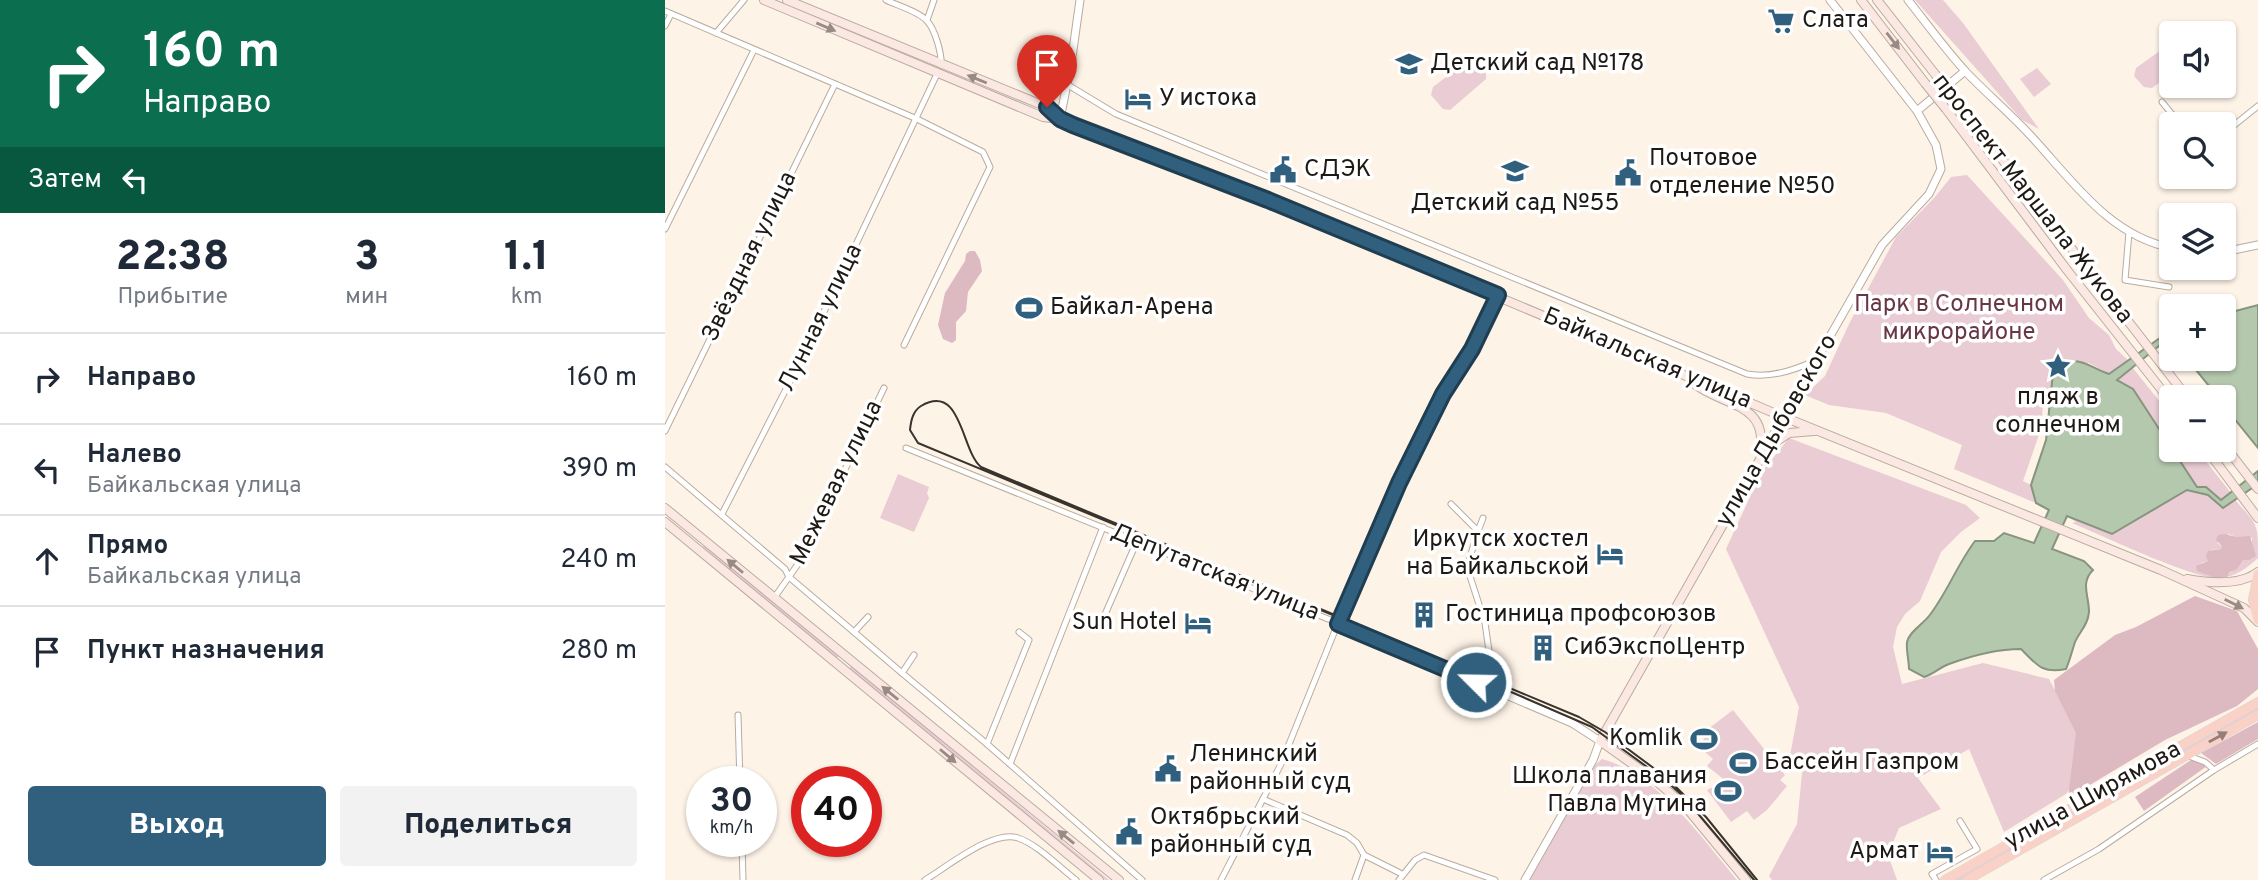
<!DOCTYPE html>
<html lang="ru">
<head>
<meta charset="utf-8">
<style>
	:root { --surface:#fff; --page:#f2f2f3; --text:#1f2937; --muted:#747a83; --line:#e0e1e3; --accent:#30607e }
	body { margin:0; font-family:Overpass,sans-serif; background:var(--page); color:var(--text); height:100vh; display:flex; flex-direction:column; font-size:26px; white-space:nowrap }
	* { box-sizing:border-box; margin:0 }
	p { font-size:23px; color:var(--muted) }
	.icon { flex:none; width:38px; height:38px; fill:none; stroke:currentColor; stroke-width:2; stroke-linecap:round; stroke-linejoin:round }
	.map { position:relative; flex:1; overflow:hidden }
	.details { display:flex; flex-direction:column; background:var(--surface); width:665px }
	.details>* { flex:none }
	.top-card { background:#0b6e4f; color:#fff; overflow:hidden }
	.controls { position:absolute; left:1494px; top:21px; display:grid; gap:14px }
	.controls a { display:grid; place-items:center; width:77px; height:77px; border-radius:7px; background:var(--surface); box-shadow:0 2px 5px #0004; font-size:35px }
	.speed { position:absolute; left:21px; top:766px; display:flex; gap:14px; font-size:35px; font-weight:700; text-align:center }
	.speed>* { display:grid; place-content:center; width:91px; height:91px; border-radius:50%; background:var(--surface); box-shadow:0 2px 5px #0004; line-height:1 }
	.speed small { font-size:18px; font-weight:400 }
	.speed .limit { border:10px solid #d22; background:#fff; color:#111 }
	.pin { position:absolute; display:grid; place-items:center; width:60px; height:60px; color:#fff; margin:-72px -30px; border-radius:50% 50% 50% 0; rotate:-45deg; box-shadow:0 0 7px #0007 }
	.pin .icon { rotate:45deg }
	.me { position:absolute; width:77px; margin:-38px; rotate:293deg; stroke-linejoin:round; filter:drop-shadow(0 0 5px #0008) }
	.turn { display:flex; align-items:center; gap:24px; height:147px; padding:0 28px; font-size:32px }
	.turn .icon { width:91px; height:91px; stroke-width:2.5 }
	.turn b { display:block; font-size:49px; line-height:60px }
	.then { display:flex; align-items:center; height:66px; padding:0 28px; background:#0003; gap:14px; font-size:26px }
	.eta { display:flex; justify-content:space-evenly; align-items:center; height:119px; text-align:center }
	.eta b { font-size:42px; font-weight:800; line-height:49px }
	.button { display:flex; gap:14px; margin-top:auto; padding:14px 28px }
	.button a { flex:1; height:80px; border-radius:7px; background:var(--accent); color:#fff; font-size:28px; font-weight:800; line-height:80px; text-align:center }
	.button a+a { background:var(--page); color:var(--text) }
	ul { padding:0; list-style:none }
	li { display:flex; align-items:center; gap:21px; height:91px; padding:0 28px; border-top:2px solid var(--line) }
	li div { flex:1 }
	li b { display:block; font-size:26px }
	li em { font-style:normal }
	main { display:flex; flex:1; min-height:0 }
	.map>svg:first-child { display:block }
</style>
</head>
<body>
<main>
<section class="details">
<div class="top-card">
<div class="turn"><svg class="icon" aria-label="right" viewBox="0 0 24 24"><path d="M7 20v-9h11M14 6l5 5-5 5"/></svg><div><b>160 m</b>Направо</div></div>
<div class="then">Затем<svg class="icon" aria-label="left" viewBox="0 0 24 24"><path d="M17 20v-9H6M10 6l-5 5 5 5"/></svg></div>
</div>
<div class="eta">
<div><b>22:38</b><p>Прибытие</p></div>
<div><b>3</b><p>мин</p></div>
<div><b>1.1</b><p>km</p></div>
</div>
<ul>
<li><svg class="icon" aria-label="right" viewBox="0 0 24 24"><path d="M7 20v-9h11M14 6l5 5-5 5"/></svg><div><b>Направо</b></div><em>160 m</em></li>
<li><svg class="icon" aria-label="left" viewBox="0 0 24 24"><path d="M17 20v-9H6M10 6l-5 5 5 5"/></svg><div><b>Налево</b><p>Байкальская улица</p></div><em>390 m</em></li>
<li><svg class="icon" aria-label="ahead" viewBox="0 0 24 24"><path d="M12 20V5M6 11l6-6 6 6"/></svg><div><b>Прямо</b><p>Байкальская улица</p></div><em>240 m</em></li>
<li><svg class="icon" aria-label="arrive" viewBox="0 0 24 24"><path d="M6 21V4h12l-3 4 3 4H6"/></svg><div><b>Пункт назначения</b></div><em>280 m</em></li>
</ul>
<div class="button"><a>Выход</a><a>Поделиться</a></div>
</section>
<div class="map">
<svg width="1593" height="880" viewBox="0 0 1593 880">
	<rect width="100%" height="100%" fill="#fef3e7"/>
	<!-- green -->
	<g fill="#e9ccd4" fill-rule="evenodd">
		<polygon points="1250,0 1278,0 1298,23 1374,129 1357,120"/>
		<polygon points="1499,48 1507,55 1507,73 1487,88 1479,87 1469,76 1471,68"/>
		<path d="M806,58C813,60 823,72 821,79L785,110L778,109L766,95L768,87Z"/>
		<polygon points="1372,68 1386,84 1369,97 1355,79"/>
		<polygon points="1302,175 1398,280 1424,318 1444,335 1451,349 1464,361 1444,374 1424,363 1388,373 1384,404 1378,404 1376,429 1358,481 1366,485 1371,503 1289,469 1297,445 1221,413 1164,405 1140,395 1160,376 1185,322 1231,237 1270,197 1286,177"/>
		<polygon points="1467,367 1507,417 1507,446 1468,389 1455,384 1452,380"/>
		<polygon points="1124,438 1301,505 1315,518 1296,532 1276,552 1255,601 1240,614 1232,627 1228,647 1237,684 1318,663 1384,679 1399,707 1420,727 1416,775 1401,794 1339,832 1304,749 1253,778 1276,809 1234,828 1223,855 1232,880 1107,880 1104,876 1132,824 1138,763 1125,756 1134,707 1061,549 1096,473"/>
		<path d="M1509,450H1532L1566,493L1556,500L1541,487H1532C1525,480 1516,460 1509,450Z"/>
		<polygon points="233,474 264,487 262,493 264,498 249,532 215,518"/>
		<path d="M1522,490L1543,495L1558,508L1570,500C1593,526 1593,522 1593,558C1582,568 1572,576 1555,578C1532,581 1434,534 1407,523L1411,522L1402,516L1447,534ZM1564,534L1571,537L1587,538V543L1578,560L1562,576L1551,578L1536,563L1544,561L1546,550L1556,549L1557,546L1552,543Z"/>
		<polygon points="40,544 175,655 171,659 38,547"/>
		<polygon points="187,666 444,880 440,880 184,668"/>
		<polygon points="1593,704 1593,712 1298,880 1288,880"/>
		<polygon points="1068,710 1120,775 1115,780 1122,786 1102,810 1089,820 1082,811 1066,822 1042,790 1061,781 1042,766 1048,759 1033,746 1043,734 1047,735 1043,729"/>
		<path d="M937,759C991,773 1038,839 1072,880H865L929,766Z"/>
	</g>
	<!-- forest -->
	<g fill="#ddb9c2">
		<polygon points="305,251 310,251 315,260 317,271 303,292 301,311 291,322 291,340 287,343 278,339 273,325 278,302 280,293 300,261 301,254"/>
		<polygon points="1559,534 1572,537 1585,536 1591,556 1584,560 1578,560 1572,569 1565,572 1562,577 1551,578 1532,571 1531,566 1543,561 1541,556 1543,551 1556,549 1557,546 1551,540 1553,535"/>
		<polygon points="1530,596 1572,611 1593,649 1593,689 1572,706 1500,740 1403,798 1411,733 1390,691 1389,680 1450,635 1471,627"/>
		<polygon points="1593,722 1593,739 1551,764 1536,753"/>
		<polygon points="1529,758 1542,766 1479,811 1470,797"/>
	</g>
	<!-- water -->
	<g fill="#b4c8ad" stroke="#87947f" stroke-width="2">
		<polygon points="1593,305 1593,448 1559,406 1559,397 1553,397 1522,359 1559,359 1559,314"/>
		<path d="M1502,333H1507V339L1505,337L1452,380L1468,389L1532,487H1541L1556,500L1593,471V484L1558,508L1543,495L1522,490L1447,534L1402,516L1387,549L1419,561L1428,570C1415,583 1424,595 1424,612C1423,625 1415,631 1410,642C1407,651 1405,660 1401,669C1377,674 1372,665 1356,649C1332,649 1306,656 1284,664C1275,667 1269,674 1259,677L1244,669C1244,661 1241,650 1242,642C1244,632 1258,624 1264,616C1282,593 1292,565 1310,541H1329L1339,533L1369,543L1384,510L1371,503L1366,485L1381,440L1388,373C1408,349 1423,367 1444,374Z"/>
	</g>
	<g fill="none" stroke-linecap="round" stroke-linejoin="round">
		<!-- minor casing -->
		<g stroke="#b9ac9f" stroke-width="7">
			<g id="minor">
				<path d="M221,0C231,5 255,12 262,21C270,29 277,54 276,65"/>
				<polyline points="0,11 252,119 318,152 325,167 239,345"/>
				<polyline points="262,20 269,0"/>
				<polyline points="0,26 6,14"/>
				<polyline points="51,33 79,0"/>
				<path d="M403,85L451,114L1082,374C1104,378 1130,370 1149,361"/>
				<polyline points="1497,102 1515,124"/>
				<polyline points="1565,159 1563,130 1593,106"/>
				<polyline points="0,229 89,50"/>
				<polyline points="1464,232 1460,280 1504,287"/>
				<polyline points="0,431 170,84"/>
				<polyline points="241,448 673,623 616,764 556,880"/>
				<polyline points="0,467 120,569 124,577 189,632 203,617"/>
				<polyline points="786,504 813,531 802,567 820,623 824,651 811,682"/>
				<polyline points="57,514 136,360 272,74"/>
				<polyline points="813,531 818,518"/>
				<polyline points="109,598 138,557 219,388"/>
				<polyline points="438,619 472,541"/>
				<polyline points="189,632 237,673 249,655"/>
				<polyline points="354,632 364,640 322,744 477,880"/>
				<polyline points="237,673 322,744"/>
				<polyline points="73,715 75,782"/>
				<polyline points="1524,756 1540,762 1549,770"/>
				<polyline points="345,764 438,527"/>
				<polyline points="598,799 682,835 692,843 699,855"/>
				<polyline points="77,842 78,880"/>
				<path d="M260,880C282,867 328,829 353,838C372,844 395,868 411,880"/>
				<polyline points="690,880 699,855 737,874"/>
				<polyline points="734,880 750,860 759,855 830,880"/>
				<polyline points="1271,880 1267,874 1312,849 1295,821"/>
				<polyline points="1379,880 1434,849 1549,770 1593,744"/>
			</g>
		</g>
		<!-- tertiary casing -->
		<g stroke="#b9ac9f" stroke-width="9">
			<g id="tertiary">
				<path d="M1243,0C1262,24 1280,49 1301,72C1322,94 1346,114 1366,136C1407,180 1444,236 1507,248"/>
				<polyline points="1252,111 1300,71"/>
				<polyline points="395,119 406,64 415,0"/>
				<polyline points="1559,252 1593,245"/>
				<polyline points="833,295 807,349 782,386 734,483 673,623 907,723 935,741 928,760 860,880"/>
				<polyline points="1119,417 1217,245 1264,194 1276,169 1271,145 1252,111 1165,0"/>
			</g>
		</g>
		<!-- secondary casing -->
		<g stroke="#b9ac9f" stroke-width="10">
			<g id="secondary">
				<polyline points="99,0 378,117 395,119 603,200 1109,413 1496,570 1579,608 1593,622"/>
				<polyline points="122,0 382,107 395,119"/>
				<polyline points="1196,0 1260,83"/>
				<polyline points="1212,0 1270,74"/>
				<polyline points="1291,100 1522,397"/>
				<polyline points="1281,109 1402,270 1507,403"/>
				<path d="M1027,382C1056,407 1104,401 1095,452"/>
				<polyline points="1106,445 1124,433 1149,431"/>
				<polyline points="1559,445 1593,489"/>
				<polyline points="1542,450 1593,518"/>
				<polyline points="0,508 454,880"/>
				<polyline points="0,522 434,880"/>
				<path d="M1522,579C1544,583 1575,586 1593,572"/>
				<polyline points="1081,880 1020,806 990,780 935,741 1119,417"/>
			</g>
		</g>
		<!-- primary casing -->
		<g stroke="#d6d6d5" stroke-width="10">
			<g id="primary">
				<polyline points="1593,574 1588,600 1593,620"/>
				<polyline points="1280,880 1593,702"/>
				<polyline points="1302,880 1593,715"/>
			</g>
		</g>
		<!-- minor -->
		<use href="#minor" stroke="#fff" stroke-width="5"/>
		<!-- tertiary -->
		<use href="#tertiary" stroke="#fff" stroke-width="7"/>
		<!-- secondary -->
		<use href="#secondary" stroke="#fce8e3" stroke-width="8"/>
		<!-- primary -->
		<use href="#primary" stroke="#fad1c7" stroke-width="9"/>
		<!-- tram -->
		<path stroke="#39332d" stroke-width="2" d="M1089,880L1019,797L1000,780L927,727L675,618L253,443L245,430C246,420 248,411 256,406C297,382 296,451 316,467L914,717L940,732L1002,778L1041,817L1092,880"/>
		<!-- secondary-bridge casing -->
		<g stroke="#b9ac9f" stroke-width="10" stroke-linecap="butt">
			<g id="secondary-bridge">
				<polyline points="1270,74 1291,100"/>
				<polyline points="1260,83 1281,109"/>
			</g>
		</g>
		<!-- secondary-bridge -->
		<use href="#secondary-bridge" stroke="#fce8e3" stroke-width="8"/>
	</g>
	<!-- one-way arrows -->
	<defs><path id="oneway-solid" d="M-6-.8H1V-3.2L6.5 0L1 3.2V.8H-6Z" transform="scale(1.75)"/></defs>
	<g fill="#988b86">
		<use href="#oneway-solid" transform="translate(161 27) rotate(23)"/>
		<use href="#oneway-solid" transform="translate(1228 41) rotate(52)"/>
		<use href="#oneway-solid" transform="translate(312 79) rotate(-158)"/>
		<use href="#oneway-solid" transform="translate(70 566) rotate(-140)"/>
		<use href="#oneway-solid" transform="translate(1569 604) rotate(27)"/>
		<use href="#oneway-solid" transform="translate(225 693) rotate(-141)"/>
		<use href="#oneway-solid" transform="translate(283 756) rotate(40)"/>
		<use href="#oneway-solid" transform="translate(401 837) rotate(-141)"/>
	</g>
	<use fill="#977e76" href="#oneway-solid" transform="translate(1553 737) rotate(-29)"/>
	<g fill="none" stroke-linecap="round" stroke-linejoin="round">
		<!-- route casing -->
		<g stroke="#1f3e52" stroke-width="18">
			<polyline id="route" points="382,107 395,119 408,125 603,200 833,295 807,349 778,394 734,483 673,624 811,682"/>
		</g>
		<!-- route -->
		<use href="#route" stroke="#30607e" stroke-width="12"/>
	</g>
	<!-- icons -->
	<defs>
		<g id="supermarket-bare" transform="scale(2.1)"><path d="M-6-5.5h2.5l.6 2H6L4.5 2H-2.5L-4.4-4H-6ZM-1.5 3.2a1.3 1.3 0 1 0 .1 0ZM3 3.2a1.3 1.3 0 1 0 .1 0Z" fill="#30607e" stroke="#fff" stroke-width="2.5" paint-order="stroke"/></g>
		<g id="school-bare" transform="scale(2.1)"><path d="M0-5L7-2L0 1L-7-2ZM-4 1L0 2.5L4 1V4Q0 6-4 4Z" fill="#30607e" stroke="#fff" stroke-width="2.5" paint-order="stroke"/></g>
		<g id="hotel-bare" transform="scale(2.1)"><path d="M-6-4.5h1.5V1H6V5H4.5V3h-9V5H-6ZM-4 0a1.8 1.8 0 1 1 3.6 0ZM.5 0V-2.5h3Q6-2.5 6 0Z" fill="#30607e" stroke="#fff" stroke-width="2.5" paint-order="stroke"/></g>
		<g id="civic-bare" transform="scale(2.1)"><path d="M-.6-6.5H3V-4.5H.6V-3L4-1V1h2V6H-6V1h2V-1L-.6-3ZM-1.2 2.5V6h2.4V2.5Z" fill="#30607e" stroke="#fff" stroke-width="2.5" paint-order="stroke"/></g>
		<g id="stadium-bare" transform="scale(2.1)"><path d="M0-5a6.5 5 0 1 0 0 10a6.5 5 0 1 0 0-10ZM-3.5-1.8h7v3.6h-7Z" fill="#30607e" stroke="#fff" stroke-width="2.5" paint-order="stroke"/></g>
		<g id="sight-bare" transform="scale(2.1)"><path d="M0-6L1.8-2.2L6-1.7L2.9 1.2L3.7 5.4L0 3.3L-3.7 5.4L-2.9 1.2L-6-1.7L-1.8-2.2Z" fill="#30607e" stroke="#fff" stroke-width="2.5" paint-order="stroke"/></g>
		<g id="building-bare" transform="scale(2.1)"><path d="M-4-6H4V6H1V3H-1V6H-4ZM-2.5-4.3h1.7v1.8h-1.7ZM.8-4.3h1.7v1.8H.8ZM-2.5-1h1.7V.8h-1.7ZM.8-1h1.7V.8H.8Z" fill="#30607e" stroke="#fff" stroke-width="2.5" paint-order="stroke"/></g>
	</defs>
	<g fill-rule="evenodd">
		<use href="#supermarket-bare" x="1116" y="21"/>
		<use href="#school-bare" x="744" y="64"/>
		<use href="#hotel-bare" x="473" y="99"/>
		<use href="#civic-bare" x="618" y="170"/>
		<use href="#school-bare" x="850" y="171"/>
		<use href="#civic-bare" x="963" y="173"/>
		<use href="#stadium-bare" x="364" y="308"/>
		<use href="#sight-bare" x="1393" y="366"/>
		<use href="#hotel-bare" x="945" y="554"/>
		<use href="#building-bare" x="759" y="615"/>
		<use href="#hotel-bare" x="533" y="623"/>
		<use href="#building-bare" x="878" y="648"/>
		<use href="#stadium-bare" x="1039" y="739"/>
		<use href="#stadium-bare" x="1078" y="763"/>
		<use href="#civic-bare" x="503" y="769"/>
		<use href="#stadium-bare" x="1063" y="791"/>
		<use href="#civic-bare" x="464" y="832"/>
		<use href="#hotel-bare" x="1275" y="852"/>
	</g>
	<g text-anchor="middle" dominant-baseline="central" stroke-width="7" stroke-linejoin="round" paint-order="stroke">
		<!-- poi labels -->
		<g font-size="24" fill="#1e1914" stroke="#fff" text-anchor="start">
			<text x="1137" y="21">Слата</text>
			<text x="765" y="64">Детский сад №178</text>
			<text x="494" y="99">У истока</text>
			<text x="984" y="159">Почтовое<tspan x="984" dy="28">отделение №50</tspan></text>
			<text x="639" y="170">СДЭК</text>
			<text x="850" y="204" text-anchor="middle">Детский сад №55</text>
			<text x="385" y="308">Байкал-Арена</text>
			<text x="1393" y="398" text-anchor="middle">пляж в<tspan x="1393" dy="28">солнечном</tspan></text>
			<text x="924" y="540" text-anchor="end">Иркутск хостел<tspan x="924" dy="28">на Байкальской</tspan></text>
			<text x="780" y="615">Гостиница профсоюзов</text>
			<text x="512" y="623" text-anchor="end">Sun Hotel</text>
			<text x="899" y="648">СибЭкспоЦентр</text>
			<text x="1018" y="739" text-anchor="end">Komlik</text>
			<text x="524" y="755">Ленинский<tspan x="524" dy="28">районный суд</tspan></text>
			<text x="1099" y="763">Бассейн Газпром</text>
			<text x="1042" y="777" text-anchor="end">Школа плавания<tspan x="1042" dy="28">Павла Мутина</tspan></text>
			<text x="485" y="818">Октябрьский<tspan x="485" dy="28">районный суд</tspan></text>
			<text x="1254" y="852" text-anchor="end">Армат</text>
		</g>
		<!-- street labels -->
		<g font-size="24" fill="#1e1914" stroke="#fff">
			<text transform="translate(1367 199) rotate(52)">проспект Маршала Жукова</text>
			<text transform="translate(85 257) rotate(-64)">Звёздная улица</text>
			<text transform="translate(156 318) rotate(-64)">Лунная улица</text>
			<text transform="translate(982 359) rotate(23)">Байкальская улица</text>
			<text transform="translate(1112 431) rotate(-60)">улица Дыбовского</text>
			<text transform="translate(172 483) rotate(-64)">Межевая улица</text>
			<text transform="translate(550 573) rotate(22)">Депутатская улица</text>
			<text transform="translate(1428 796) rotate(-29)">улица Ширямова</text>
		</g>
		<!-- park labels -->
		<g font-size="24" fill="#683747" stroke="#fff">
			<text x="1294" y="305">Парк в Солнечном<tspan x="1294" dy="28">микрорайоне</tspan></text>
		</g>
	</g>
</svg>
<div class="controls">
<a><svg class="icon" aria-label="sound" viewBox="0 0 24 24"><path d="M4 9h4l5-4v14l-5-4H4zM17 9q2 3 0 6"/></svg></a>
<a><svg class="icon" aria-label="search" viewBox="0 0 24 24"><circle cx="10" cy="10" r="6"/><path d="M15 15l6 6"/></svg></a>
<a><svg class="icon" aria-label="layers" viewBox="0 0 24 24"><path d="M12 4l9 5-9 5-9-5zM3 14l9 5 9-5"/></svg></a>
<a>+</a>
<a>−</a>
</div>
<div class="speed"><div>30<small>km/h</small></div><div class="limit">40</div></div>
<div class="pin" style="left:382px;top:107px;background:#d93025"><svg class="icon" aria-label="arrive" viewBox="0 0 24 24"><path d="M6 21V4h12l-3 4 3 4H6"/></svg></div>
<svg class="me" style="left:811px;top:682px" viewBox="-20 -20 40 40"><circle r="17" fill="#30607e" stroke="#fff" stroke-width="3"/><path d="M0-11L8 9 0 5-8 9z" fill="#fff"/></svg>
</div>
</main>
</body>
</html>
